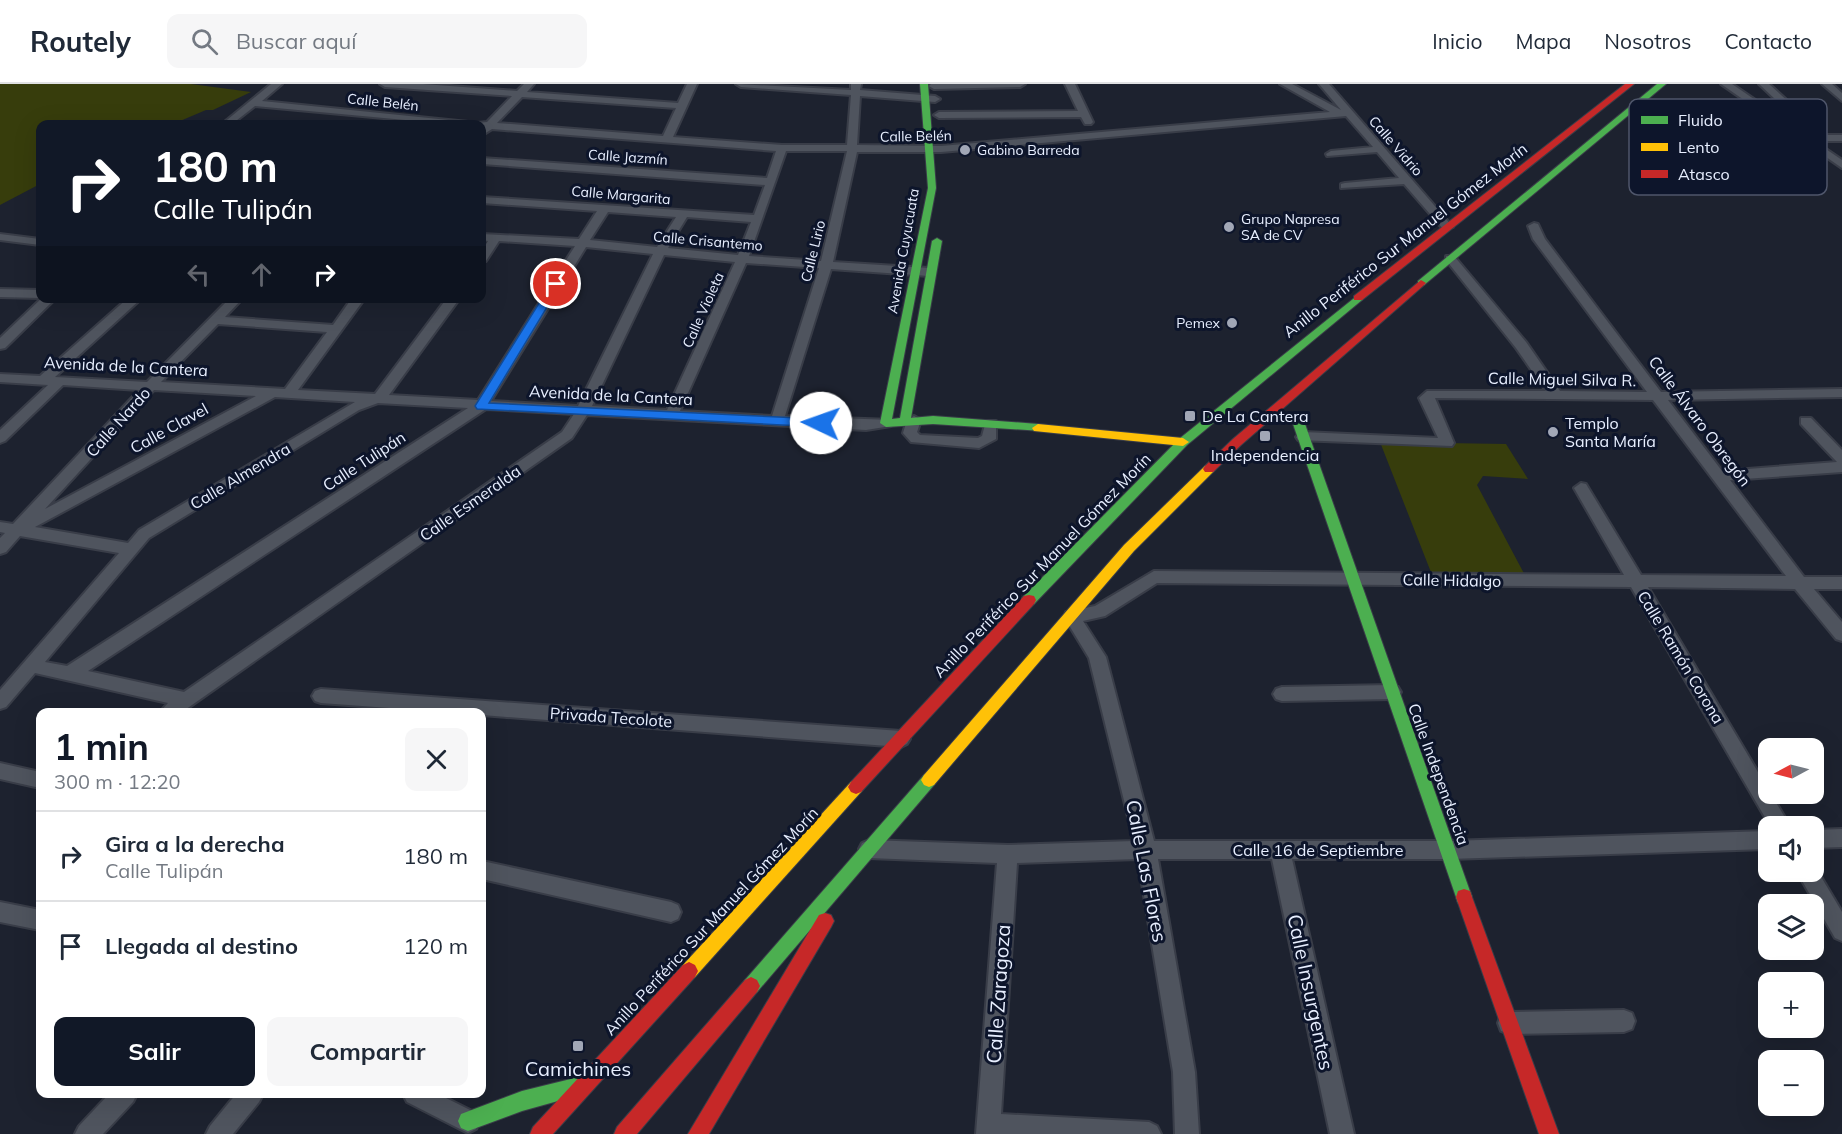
<!DOCTYPE html>
<html lang="es">
<head>
<meta charset="utf-8">
<style>
	:root { --surface:#fff; --page:#f6f6f7; --text:#1f2937; --muted:#747a83; --line:#e0e1e3; --accent:#111827 }
	body { margin:0; font-family:Mulish,sans-serif; background:var(--page); color:var(--text); height:100vh; display:flex; flex-direction:column; font-size:22px; white-space:nowrap }
	* { box-sizing:border-box; margin:0 }
	p { font-size:20px; color:var(--muted) }
	.icon { flex:none; width:33px; height:33px; fill:none; stroke:currentColor; stroke-width:2; stroke-linecap:round; stroke-linejoin:round }
	.map { position:relative; flex:1; overflow:hidden }
	.sheet { position:absolute; left:36px; top:624px; width:450px; height:390px; display:flex; flex-direction:column; background:var(--surface); border-radius:12px; box-shadow:0 6px 24px #0002 }
	.sheet>* { flex:none }
	.banner { position:absolute; left:36px; top:36px; width:450px; height:183px; border-radius:12px; box-shadow:0 6px 24px #0002; background:#111827; color:#fff; overflow:hidden }
	.needle { width:39px; rotate:263deg }
	.controls { position:absolute; left:1758px; top:654px; display:grid; gap:12px }
	.controls a { display:grid; place-items:center; width:66px; height:66px; border-radius:12px; background:var(--surface); box-shadow:0 6px 24px #0002; font-size:30px }
	.pin { position:absolute; display:grid; place-items:center; width:51px; height:51px; color:#fff; margin:-26px; border:3px solid #fff; border-radius:50%; box-shadow:0 2px 6px #0007 }
	.me { position:absolute; width:66px; margin:-33px; rotate:273deg; stroke-linejoin:round; filter:drop-shadow(0 0 4px #0008) }
	.turn { display:flex; align-items:center; gap:21px; height:126px; padding:0 18px; font-size:27px }
	.turn .icon { width:78px; height:78px; stroke-width:2.5 }
	.turn b { display:block; font-size:42px; line-height:51px }
	.lanes { display:flex; align-items:center; height:57px; padding:0 18px; background:#0003; justify-content:center; gap:30px; direction:ltr }
	.lanes .off { opacity:.35 }
	.round { display:grid; place-items:center; flex:none; width:63px; height:63px; border-radius:12px; background:var(--page) }
	.headline { display:flex; align-items:center; justify-content:space-between; height:102px; padding:0 18px }
	h1 { font-size:36px; font-weight:700; line-height:45px; color:var(--accent) }
	.cta { display:flex; gap:12px; margin-top:auto; padding:12px 18px }
	.cta a { flex:1; height:69px; border-radius:12px; background:var(--accent); color:#fff; font-size:24px; font-weight:700; line-height:69px; text-align:center }
	.cta a+a { background:var(--page); color:var(--text) }
	ul { padding:0; list-style:none }
	li { display:flex; align-items:center; gap:18px; height:90px; padding:0 18px; border-top:2px solid var(--line) }
	li div { flex:1 }
	li b { display:block; font-size:22px }
	li em { font-style:normal }
	header { display:flex; align-items:center; gap:36px; box-sizing:border-box; height:84px; padding:0 30px; background:var(--surface); border-bottom:2px solid var(--line) }
	header strong { font-size:28px }
	nav { display:flex; gap:33px; margin-inline-start:auto; font-size:21px }
	.search { width:420px; height:54px; background:var(--page); display:flex; align-items:center; gap:15px; box-sizing:border-box; padding:0 21px; border-radius:12px; color:var(--muted); font-size:22px }
	.map>svg:first-child { display:block }
</style>
</head>
<body>
<header>
<strong>Routely</strong>
<div class="search"><svg class="icon" aria-label="search" viewBox="0 0 24 24"><circle cx="10" cy="10" r="6"/><path d="M15 15l6 6"/></svg>Buscar aquí</div>
<nav><a>Inicio</a><a>Mapa</a><a>Nosotros</a><a>Contacto</a></nav>
</header>
<div class="map">
<svg width="1842" height="1050" viewBox="0 0 1842 1050">
	<rect width="100%" height="100%" fill="#1d222f"/>
	<!-- green -->
	<g fill="#373d0c">
		<polygon points="0,0 191,0 251,8 213,26 206,26 173,40 40,40 40,100 0,121"/>
		<polygon points="1380,358 1506,360 1528,395 1483,392 1477,401 1528,497 1434,496"/>
	</g>
	<g fill="none" stroke-linecap="round" stroke-linejoin="round">
		<!-- street casing -->
		<g stroke="#393d48" stroke-width="4">
			<g id="street">
				<path d="M271,0H282L262,17L478,39L487,38L512,12L385,3L380,0H423L517,7L524,0H534L527,8L678,19L687,0H697L673,53L782,61H847L851,11L741,3L736,0L851,6V0H861L860,6L935,12L940,15L935,18L860,12L857,61L941,62L1330,28L1280,0H1292L1341,26L1319,0H1329L1453,143L1443,145L1404,100L1341,104V100L1345,99L1399,94L1377,68L1327,72L1326,70L1331,67L1373,63L1346,32L941,68H857L833,178L929,184L935,188L929,192L831,185L785,332L891,336V342L866,346L587,331L572,354L182,628H160L168,619L35,589L6,623L0,625V606L119,469L20,452L6,468L0,470V454L5,449L0,448V438L13,440L139,306L63,301L5,357L0,359V346L48,301L0,298V290L40,292L128,214H142L55,293L147,298L230,214H243L225,233L333,241L352,214H365L298,306L375,310L447,214H460L389,311L478,316L575,162L499,157L486,177L482,179V167L488,157L482,156V150L579,155L597,127L482,119V113L754,131L765,101L482,80V74L767,94L776,67L492,45L484,50L482,49V40H448L255,22L232,40H222ZM522,13L676,24L663,52L497,39ZM786,67H847L821,177L749,172ZM608,128L676,133L657,163L590,156ZM687,133L751,138L738,171L668,164ZM586,163L653,170L578,322L491,317ZM664,171L735,178L667,326L592,322ZM746,179L819,184L772,332L680,327ZM218,240L327,248L285,305L161,298ZM154,306L256,312L45,425ZM275,313L355,318L139,446L128,459L35,443ZM378,319L468,324L67,582L45,578L149,454L359,326ZM486,325L574,330L562,348L184,608L88,587Z"/>
				<polygon points="931,0 1025,0 1020,3 934,5 929,2"/>
				<polygon points="1065,0 1075,0 1093,38 1091,40 1085,40 1081,33 939,34 934,31 939,28 1078,27"/>
				<polygon points="1721,0 1732,0 1809,53 1813,51 1759,0 1769,0 1825,51 1842,51 1842,57 1814,57 1842,76 1842,84"/>
				<polygon points="1822,0 1832,0 1842,9 1842,17"/>
				<polygon points="1534,139 1538,140 1545,155 1661,308 1842,305 1842,313 1668,316 1722,387 1837,378 1801,340 1801,334 1811,334 1842,366 1842,388 1730,396 1804,493 1842,493 1842,505 1814,505 1842,538 1842,557 1836,555 1795,505 1648,503 1790,742 1770,742 1631,503 1157,499 1105,532 1083,537 1106,573 1154,757 1449,757 1768,747 1768,765 1449,775 1292,775 1354,1050 1330,1050 1272,775 1158,775 1195,988 1199,1050 1175,1050 1173,988 1138,775 1017,779 1001,1030 1149,1038 1157,1042 1161,1050 976,1050 997,779 869,774 862,771 859,765 862,759 869,756 1008,761 1134,757 1089,574 1064,533 1066,528 1095,522 1154,487 1624,491 1574,404 1581,399 1586,400 1641,491 1786,492 1653,316 1435,314 1454,359 1452,362 1298,356 1296,353 1303,348 1438,354 1419,314 1427,307 1546,307 1516,264 1446,176 1446,172 1454,172 1526,258 1560,307 1647,308 1533,155 1528,142"/>
				<polygon points="0,150 40,155 40,161 0,156"/>
				<polygon points="0,205 40,206 40,214 0,213"/>
				<polygon points="42,214 56,214 5,264 0,265 0,254"/>
				<polygon points="914,332 921,336 917,348 920,351 978,354 982,352 986,337 996,337 996,355 979,364 911,358 903,349 907,336"/>
				<polygon points="1392,601 1398,603 1401,608 1398,613 1392,615 1282,617 1276,615 1273,610 1276,605 1282,603"/>
				<polygon points="321,605 901,647 907,650 910,655 907,660 901,663 482,631 482,628 444,628 321,619 315,617 312,612 315,607"/>
				<polygon points="0,679 40,688 40,704 0,695"/>
				<polygon points="1842,745 1842,763 1814,764 1814,746"/>
				<polygon points="482,777 671,818 678,821 681,828 678,835 671,838 482,795"/>
				<polygon points="1814,781 1842,828 1842,857 1835,854 1797,788 1814,788"/>
				<polygon points="0,818 40,826 40,846 0,838"/>
				<polygon points="1624,926 1632,929 1635,937 1632,945 1624,948 1509,950 1501,947 1498,939 1501,931 1509,928"/>
				<polygon points="109,1010 137,1010 133,1018 103,1050 75,1050 79,1042"/>
				<polygon points="236,1010 263,1010 259,1018 233,1050 206,1050 210,1042"/>
				<polygon points="403,1010 438,1010 476,1029 480,1037 476,1045 468,1049 460,1045 407,1018"/>
			</g>
		</g>
		<!-- fast casing -->
		<g stroke="#393d48" stroke-width="2">
			<g id="fast">
				<polygon points="920,0 928,0 936,104 892,335 900,334 932,157 937,154 942,157 911,334 933,332 1038,340 1044,344 1042,347 933,340 886,343 880,339 928,104"/>
				<polygon points="1657,0 1666,0 1424,201 1418,201 1418,197"/>
				<polygon points="1358,211 1363,214 1362,216 1187,361 1034,520 1024,520 1022,516 1024,512 1179,355"/>
				<polygon points="1299,336 1305,340 1472,813 1470,819 1464,821 1458,819 1456,813 1293,340"/>
				<polygon points="929,689 934,691 937,696 934,701 757,908 751,911 745,908 742,902 745,896 924,691"/>
				<polygon points="583,992 590,994 592,1001 590,1008 583,1010 522,1027 468,1047 461,1044 458,1037 461,1030 522,1007"/>
			</g>
		</g>
		<!-- slow casing -->
		<g stroke="#393d48" stroke-width="2">
			<g id="slow">
				<polygon points="1038,340 1183,354 1189,358 1183,362 1034,347 1032,344"/>
				<polygon points="1209,381 1215,385 1213,388 1134,467 934,701 929,703 924,701 921,696 924,691 1124,461 1205,382"/>
				<polygon points="856,696 861,698 864,703 861,708 695,893 689,896 683,893 680,887 683,881 851,698"/>
			</g>
		</g>
		<!-- jam casing -->
		<g stroke="#393d48" stroke-width="2">
			<g id="jam">
				<polygon points="1625,0 1634,0 1362,216 1354,216 1354,212"/>
				<polygon points="1421,196 1426,199 1424,201 1241,361 1213,388 1205,388 1203,385 1205,382 1233,355"/>
				<polygon points="1029,511 1034,512 1036,516 1034,520 861,708 856,710 851,708 848,703 851,698 1024,512"/>
				<polygon points="1464,805 1470,807 1472,813 1559,1050 1539,1050 1456,813 1458,807"/>
				<polygon points="825,829 831,831 834,837 831,843 709,1050 688,1050 819,831"/>
				<polygon points="689,878 695,881 698,887 695,893 553,1050 530,1050 533,1043 683,881"/>
				<polygon points="751,893 757,896 760,902 757,908 637,1050 614,1050 617,1043 745,896"/>
			</g>
		</g>
		<!-- street -->
		<use href="#street" fill="#4f545e" fill-rule="evenodd"/>
		<!-- fast -->
		<use href="#fast" fill="#4caf50" fill-rule="evenodd"/>
		<!-- slow -->
		<use href="#slow" fill="#ffc107" fill-rule="evenodd"/>
		<!-- jam -->
		<use href="#jam" fill="#c62828" fill-rule="evenodd"/>
	</g>
	<!-- route -->
	<polygon fill="#1a73e8" stroke="#114b97" stroke-width="1.5" points="556,197 561,200 489,319 821,335 827,339 821,343 477,325 475,322 551,200"/>
	<!-- markers -->
	<g fill="#a1a7b6" stroke="#0d152b" stroke-width="2">
		<circle cx="965" cy="66" r="6"/>
		<circle cx="1229" cy="143" r="6"/>
		<circle cx="1232" cy="239" r="6"/>
		<rect x="1184" y="326" width="12" height="12" rx="3"/>
		<circle cx="1553" cy="348" r="6"/>
		<rect x="1259" y="346" width="12" height="12" rx="3"/>
		<rect x="572" y="956" width="12" height="12" rx="3"/>
	</g>
	<g text-anchor="middle" dominant-baseline="central" stroke-width="6" stroke-linejoin="round" paint-order="stroke">
		<!-- far-street labels -->
		<g font-size="14" fill="#e8efff" stroke="#0d152b">
			<text transform="translate(383 18) rotate(6)">Calle Belén</text>
			<text transform="translate(916 52) rotate(-1)">Calle Belén</text>
			<text transform="translate(1396 62) rotate(49)">Calle Vidrio</text>
			<text transform="translate(628 73) rotate(4)">Calle Jazmín</text>
			<text transform="translate(621 111) rotate(5)">Calle Margarita</text>
			<text transform="translate(708 157) rotate(5)">Calle Crisantemo</text>
			<text transform="translate(813 167) rotate(-76)">Calle Lirio</text>
			<text transform="translate(903 167) rotate(-80)">Avenida Cuyucuata</text>
			<text transform="translate(703 226) rotate(-66)">Calle Violeta</text>
		</g>
		<!-- far-poi labels -->
		<g font-size="14" fill="#e8efff" stroke="#0d152b" text-anchor="start">
			<text x="977" y="66">Gabino Barreda</text>
			<text x="1241" y="135">Grupo Napresa<tspan x="1241" dy="16">SA de CV</tspan></text>
			<text x="1220" y="239" text-anchor="end">Pemex</text>
		</g>
		<!-- street labels -->
		<g font-size="16" fill="#e8efff" stroke="#0d152b">
			<text transform="translate(1405 156) rotate(-38)">Anillo Periférico Sur Manuel Gómez Morín</text>
			<text transform="translate(126 282) rotate(3)">Avenida de la Cantera</text>
			<text transform="translate(1562 295) rotate(1)">Calle Miguel Silva R.</text>
			<text transform="translate(611 311) rotate(3)">Avenida de la Cantera</text>
			<text transform="translate(1700 337) rotate(53)">Calle Álvaro Obregón</text>
			<text transform="translate(118 338) rotate(-48)">Calle Nardo</text>
			<text transform="translate(169 344) rotate(-29)">Calle Clavel</text>
			<text transform="translate(364 377) rotate(-33)">Calle Tulipán</text>
			<text transform="translate(240 392) rotate(-31)">Calle Almendra</text>
			<text transform="translate(470 419) rotate(-35)">Calle Esmeralda</text>
			<text transform="translate(1042 481) rotate(-46)">Anillo Periférico Sur Manuel Gómez Morín</text>
			<text transform="translate(1452 496) rotate(1)">Calle Hidalgo</text>
			<text transform="translate(1681 573) rotate(59)">Calle Ramón Corona</text>
			<text transform="translate(611 633) rotate(4)">Privada Tecolote</text>
			<text transform="translate(1439 690) rotate(70)">Calle Independencia</text>
			<text x="1318" y="766">Calle 16 de Septiembre</text>
			<text transform="translate(711 837) rotate(-47)">Anillo Periférico Sur Manuel Gómez Morín</text>
		</g>
		<!-- poi labels -->
		<g font-size="16" fill="#e8efff" stroke="#0d152b" text-anchor="start">
			<text x="1202" y="332">De La Cantera</text>
			<text x="1565" y="339">Templo<tspan x="1565" dy="18">Santa María</tspan></text>
			<text x="1265" y="371" text-anchor="middle">Independencia</text>
		</g>
		<!-- near-street labels -->
		<g font-size="20" fill="#e8efff" stroke="#0d152b">
			<text transform="translate(1147 787) rotate(79)">Calle Las Flores</text>
			<text transform="translate(1311 908) rotate(78)">Calle Insurgentes</text>
			<text transform="translate(998 910) rotate(-86)">Calle Zaragoza</text>
		</g>
		<!-- near-poi labels -->
		<g font-size="20" fill="#e8efff" stroke="#0d152b">
			<text x="578" y="984">Camichines</text>
		</g>
	</g>
	<!-- legend -->
	<rect x="1629" y="15" width="198" height="96" rx="9" fill="#0d152b" stroke="#4f566b" stroke-width="1.5"/>
	<rect x="1641" y="32" width="27" height="8" fill="#4caf50"/>
	<rect x="1641" y="59" width="27" height="8" fill="#ffc107"/>
	<rect x="1641" y="86" width="27" height="8" fill="#c62828"/>
	<g font-size="16" fill="#e8efff">
		<text x="1678" y="42">Fluido</text>
		<text x="1678" y="69">Lento</text>
		<text x="1678" y="96">Atasco</text>
	</g>
</svg>
<div class="controls">
<a><svg class="needle" viewBox="-14 -14 28 28"><path d="M0-13l5 13h-10z" fill="#e53935"/><path d="M0 13l5-13h-10z" fill="#747a83"/></svg></a>
<a><svg class="icon" aria-label="sound" viewBox="0 0 24 24"><path d="M4 9h4l5-4v14l-5-4H4zM17 9q2 3 0 6"/></svg></a>
<a><svg class="icon" aria-label="layers" viewBox="0 0 24 24"><path d="M12 4l9 5-9 5-9-5zM3 14l9 5 9-5"/></svg></a>
<a>+</a>
<a>−</a>
</div>
<div class="pin" style="left:556px;top:200px;background:#d93025"><svg class="icon" aria-label="arrive" viewBox="0 0 24 24"><path d="M6 21V4h12l-3 4 3 4H6"/></svg></div>
<svg class="me" style="left:821px;top:339px" viewBox="-20 -20 40 40"><circle r="19" fill="#fff"/><path d="M0-13L10 11 0 6-10 11z" fill="#1a73e8"/></svg>
<div class="banner">
<div class="turn"><svg class="icon" aria-label="right" viewBox="0 0 24 24"><path d="M7 20v-9h11M14 6l5 5-5 5"/></svg><div><b>180 m</b>Calle Tulipán</div></div>
<div class="lanes"><svg class="icon off" aria-label="left" viewBox="0 0 24 24"><path d="M17 20v-9H6M10 6l-5 5 5 5"/></svg><svg class="icon off" aria-label="ahead" viewBox="0 0 24 24"><path d="M12 20V5M6 11l6-6 6 6"/></svg><svg class="icon" aria-label="right" viewBox="0 0 24 24"><path d="M7 20v-9h11M14 6l5 5-5 5"/></svg></div>
</div>
<section class="sheet">
<div class="headline"><div><h1>1 min</h1><p>300 m · 12:20</p></div><a class="round"><svg class="icon" aria-label="close" viewBox="0 0 24 24"><path d="M6 6l12 12M18 6L6 18"/></svg></a></div>
<ul>
<li><svg class="icon" aria-label="right" viewBox="0 0 24 24"><path d="M7 20v-9h11M14 6l5 5-5 5"/></svg><div><b>Gira a la derecha</b><p>Calle Tulipán</p></div><em>180 m</em></li>
<li><svg class="icon" aria-label="arrive" viewBox="0 0 24 24"><path d="M6 21V4h12l-3 4 3 4H6"/></svg><div><b>Llegada al destino</b></div><em>120 m</em></li>
</ul>
<div class="cta"><a>Salir</a><a>Compartir</a></div>
</section>
</div>
</body>
</html>
